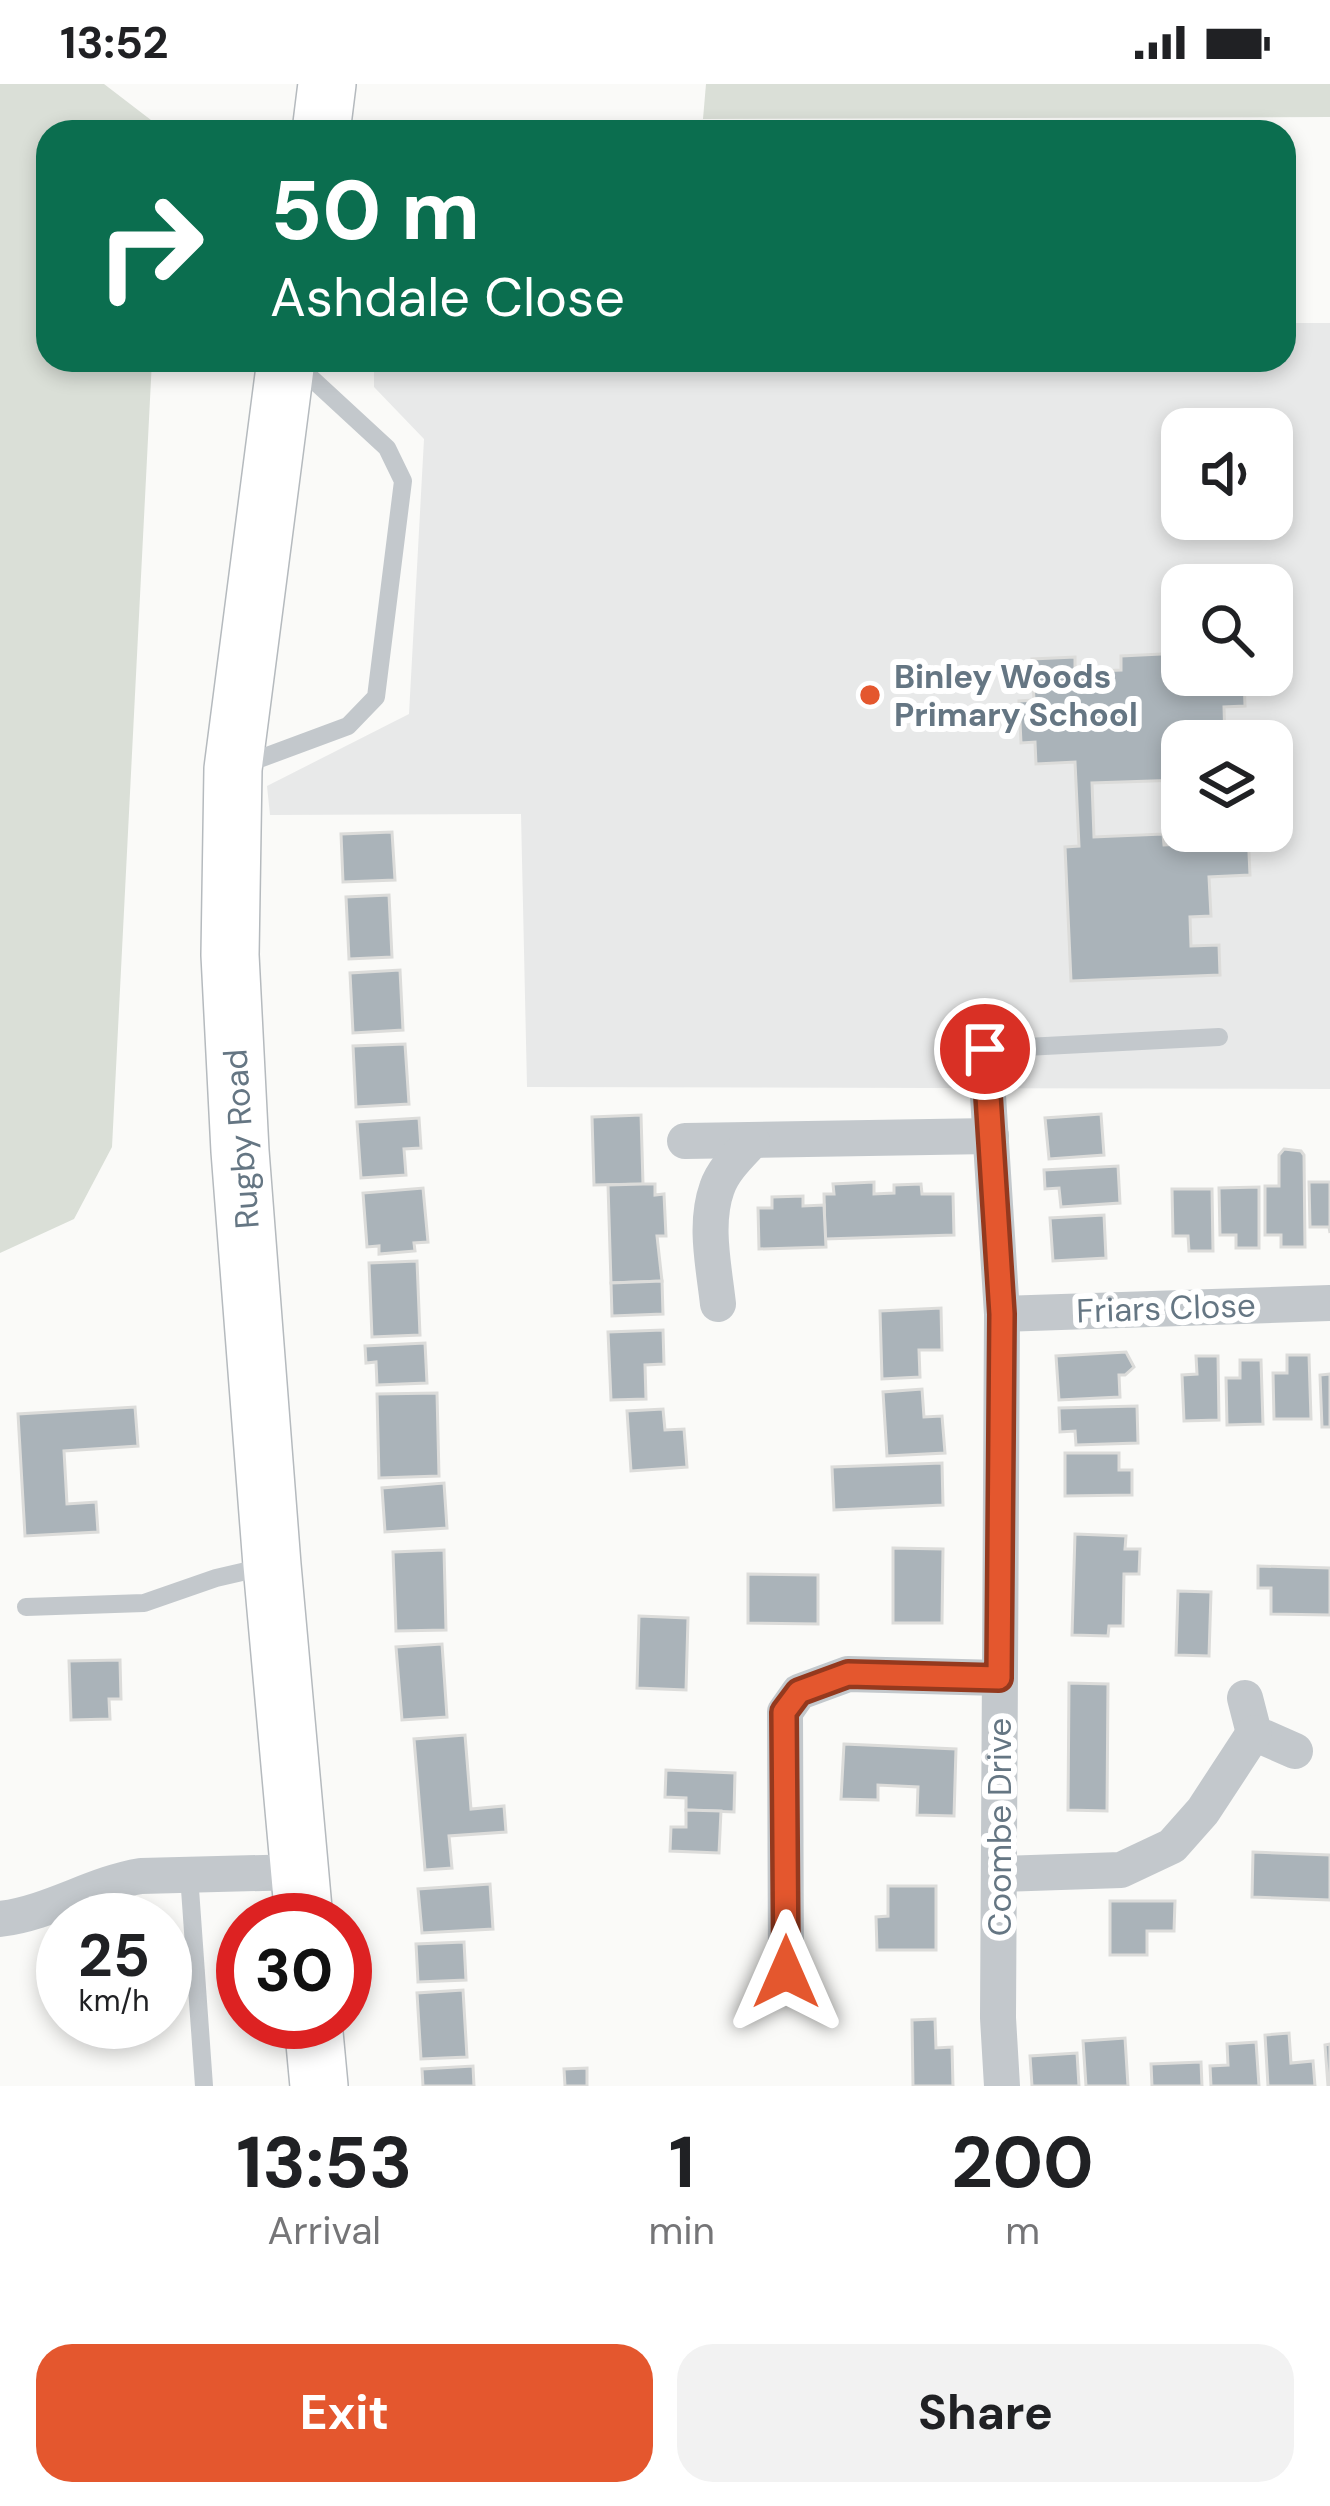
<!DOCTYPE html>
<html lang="en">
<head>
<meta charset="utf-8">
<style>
	:root { --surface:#fff; --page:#f2f2f2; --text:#202124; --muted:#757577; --accent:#e4572e }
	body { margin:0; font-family:"DM Sans",sans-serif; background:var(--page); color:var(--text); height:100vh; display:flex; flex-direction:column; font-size:45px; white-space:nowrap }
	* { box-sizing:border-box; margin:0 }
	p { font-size:39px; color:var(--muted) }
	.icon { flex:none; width:66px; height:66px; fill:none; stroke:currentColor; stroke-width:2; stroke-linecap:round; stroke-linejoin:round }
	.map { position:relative; height:2002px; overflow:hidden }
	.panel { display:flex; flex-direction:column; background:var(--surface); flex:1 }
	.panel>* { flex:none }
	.banner { position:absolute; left:36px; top:36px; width:1260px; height:252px; border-radius:36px; box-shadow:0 6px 18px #0003; background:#0b6e4f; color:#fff; overflow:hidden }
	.controls { position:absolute; left:1161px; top:324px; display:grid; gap:24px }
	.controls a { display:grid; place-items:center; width:132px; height:132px; border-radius:24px; background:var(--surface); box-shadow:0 6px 18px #0003; font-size:60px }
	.speed { position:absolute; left:36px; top:1809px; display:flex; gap:24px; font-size:60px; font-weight:700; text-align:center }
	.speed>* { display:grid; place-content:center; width:156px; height:156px; border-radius:50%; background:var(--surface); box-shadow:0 6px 18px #0003; line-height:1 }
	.speed small { font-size:30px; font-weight:400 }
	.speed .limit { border:18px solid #d22; background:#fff; color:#111 }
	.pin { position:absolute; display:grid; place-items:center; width:102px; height:102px; color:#fff; margin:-51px; border:6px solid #fff; border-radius:50%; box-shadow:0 3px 12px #0007 }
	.me { position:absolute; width:132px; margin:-66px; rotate:0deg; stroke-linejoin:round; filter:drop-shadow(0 0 9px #0008) }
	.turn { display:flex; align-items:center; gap:42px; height:252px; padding:0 36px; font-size:54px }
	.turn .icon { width:156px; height:156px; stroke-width:2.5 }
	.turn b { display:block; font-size:84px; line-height:102px }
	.eta { display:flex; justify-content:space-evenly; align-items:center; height:204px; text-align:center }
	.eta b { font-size:72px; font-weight:700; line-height:84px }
	.primary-button { display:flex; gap:24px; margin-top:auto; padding:24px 36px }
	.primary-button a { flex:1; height:138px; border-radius:36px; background:var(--accent); color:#fff; font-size:48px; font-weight:700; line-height:138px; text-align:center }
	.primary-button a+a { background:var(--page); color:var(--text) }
	.status { display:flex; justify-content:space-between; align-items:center; height:84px; padding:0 60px; background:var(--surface); direction:ltr }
	.status svg { height:33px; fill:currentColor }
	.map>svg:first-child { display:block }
</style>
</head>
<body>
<div class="status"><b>13:52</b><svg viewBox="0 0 49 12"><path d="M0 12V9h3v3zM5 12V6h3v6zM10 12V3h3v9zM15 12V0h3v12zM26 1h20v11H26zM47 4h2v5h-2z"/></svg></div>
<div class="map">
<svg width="1330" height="2002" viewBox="0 0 1330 2002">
	<rect width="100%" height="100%" fill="#fafaf8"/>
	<!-- built -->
	<path fill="#e8e9e9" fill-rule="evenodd" d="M1284,239H1330V1005L527,1003L521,730L270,731L267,702L409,630L424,355L374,303V276H1284ZM1182,345H1272V435H1182ZM1182,501H1272V591H1182ZM1182,657H1272V747H1182Z"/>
	<!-- green -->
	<g fill="#dadfd7">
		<polygon points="0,0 104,0 164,46 164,48 48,48 48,276 152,276 112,1063 74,1135 0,1169"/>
		<polygon points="706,0 1330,0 1330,33 703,35"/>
	</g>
	<!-- building -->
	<g fill="#aab3b9" stroke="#dcdcda" stroke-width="3">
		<polygon points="1182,569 1182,591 1244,591 1245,622 1224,623 1225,657 1182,657 1182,711 1181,696 1092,699 1094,753 1163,750 1164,761 1185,760 1184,747 1248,747 1250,791 1209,793 1211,832 1190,833 1191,862 1219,861 1220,891 1071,897 1065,763 1079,762 1075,678 1036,680 1035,658 1021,659 1019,617 1034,616 1032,575 1075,573 1075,588 1121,586 1121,572"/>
		<polygon points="392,748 395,796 343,798 341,750"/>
		<polygon points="389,811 392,873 349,875 346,813"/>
		<polygon points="400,886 403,946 353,949 350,889"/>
		<polygon points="405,960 409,1020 356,1023 353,962"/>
		<polygon points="1101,1030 1104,1071 1049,1075 1045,1034"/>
		<polygon points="641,1031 643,1100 594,1101 592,1033"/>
		<polygon points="419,1034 421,1064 404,1065 406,1091 361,1094 357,1038"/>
		<polygon points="1284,1065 1301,1067 1304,1071 1305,1163 1281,1163 1281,1151 1265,1151 1265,1102 1279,1102 1279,1071"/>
		<polygon points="1118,1082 1120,1119 1061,1123 1059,1104 1045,1105 1044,1086"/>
		<polygon points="874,1098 874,1110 894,1109 894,1101 921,1100 922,1110 953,1110 954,1151 825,1155 824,1110 834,1110 833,1100"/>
		<polygon points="1309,1098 1330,1098 1330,1149 1329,1143 1310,1143"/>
		<polygon points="643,1100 655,1100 655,1111 664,1110 666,1152 657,1152 662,1197 611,1199 608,1101"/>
		<polygon points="1259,1103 1259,1164 1236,1164 1236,1151 1220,1151 1219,1104"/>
		<polygon points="423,1104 428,1158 414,1159 415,1167 379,1170 379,1162 367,1163 363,1109"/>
		<polygon points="1172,1105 1212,1105 1213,1167 1189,1167 1188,1152 1173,1152"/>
		<polygon points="803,1112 803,1122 824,1121 826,1163 759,1165 758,1124 772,1124 772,1113"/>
		<polygon points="1104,1131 1106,1174 1053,1177 1050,1134"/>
		<polygon points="417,1177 420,1251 372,1253 369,1179"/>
		<polygon points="662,1197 663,1230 612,1232 611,1199"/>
		<polygon points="941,1224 942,1266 919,1266 920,1293 882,1295 880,1227"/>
		<polygon points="663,1246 664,1280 645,1281 646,1315 611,1316 608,1248"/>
		<polygon points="425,1259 427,1299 377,1301 376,1278 366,1279 365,1262"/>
		<polygon points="1126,1268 1134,1283 1125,1291 1119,1291 1120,1313 1059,1316 1056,1272"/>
		<polygon points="1287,1271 1309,1271 1311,1335 1274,1335 1273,1289 1287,1289"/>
		<polygon points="1196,1272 1218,1272 1219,1336 1184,1337 1182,1291 1197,1290"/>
		<polygon points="1240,1276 1261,1276 1263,1340 1227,1341 1226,1294 1240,1294"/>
		<polygon points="1330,1290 1330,1343 1322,1343 1320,1291"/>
		<polygon points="922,1305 924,1333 942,1332 945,1369 887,1372 883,1308"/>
		<polygon points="437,1309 439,1392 379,1394 377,1310"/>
		<polygon points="1137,1322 1138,1359 1076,1361 1075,1347 1060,1348 1059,1324"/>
		<polygon points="135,1323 138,1362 64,1367 67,1420 96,1418 98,1448 25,1452 18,1330"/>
		<polygon points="663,1325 665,1346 684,1345 687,1383 631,1387 627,1327"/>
		<polygon points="1065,1369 1119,1369 1119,1386 1132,1386 1132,1411 1065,1412"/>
		<polygon points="942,1379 943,1421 834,1426 832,1383"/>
		<polygon points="444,1399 447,1444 385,1448 382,1404"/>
		<polygon points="1075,1450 1126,1452 1125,1465 1140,1465 1139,1490 1124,1490 1123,1542 1109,1542 1108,1552 1072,1551"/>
		<polygon points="893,1464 943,1465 942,1539 893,1539"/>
		<polygon points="444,1466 446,1546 396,1547 393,1468"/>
		<polygon points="1258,1482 1330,1484 1330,1531 1271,1530 1271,1504 1258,1504"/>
		<polygon points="748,1490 818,1491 818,1540 748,1539"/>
		<polygon points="1178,1507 1211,1508 1209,1572 1176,1571"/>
		<polygon points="639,1532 688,1534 686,1606 637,1604"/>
		<polygon points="442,1560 447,1633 402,1636 396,1563"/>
		<polygon points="120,1576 121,1615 109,1615 110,1635 71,1636 69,1577"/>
		<polygon points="1069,1599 1108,1600 1107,1727 1068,1726"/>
		<polygon points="465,1651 471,1725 504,1722 506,1748 449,1752 452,1784 425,1786 414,1655"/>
		<polygon points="844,1660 956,1665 954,1732 917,1731 918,1703 878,1701 878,1716 841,1715"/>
		<polygon points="666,1686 735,1689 734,1728 686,1726 686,1714 665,1713"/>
		<polygon points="686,1726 721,1727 719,1769 670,1767 671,1743 686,1743"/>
		<polygon points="1253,1768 1330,1771 1330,1816 1252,1813"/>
		<polygon points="490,1800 493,1845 422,1849 418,1805"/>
		<polygon points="888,1802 936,1802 936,1866 877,1866 876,1833 888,1832"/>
		<polygon points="1110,1817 1175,1817 1174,1847 1147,1847 1147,1871 1110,1871"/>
		<polygon points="464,1858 466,1896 418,1898 416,1860"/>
		<polygon points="463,1906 467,1973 421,1975 417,1909"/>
		<polygon points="935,1935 936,1964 952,1963 953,2002 913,2002 912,1936"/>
		<polygon points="1289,1949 1291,1979 1313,1977 1315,2002 1268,2002 1265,1951"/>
		<polygon points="1125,1954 1128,2002 1086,2002 1083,1957"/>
		<polygon points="1256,1958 1259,2002 1211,2002 1210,1982 1228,1981 1227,1960"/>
		<polygon points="1330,1960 1330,2002 1328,2002 1325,1961"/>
		<polygon points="1077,1969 1079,2002 1032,2002 1030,1972"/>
		<polygon points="1201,1978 1202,2002 1152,2002 1151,1980"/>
		<polygon points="473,1982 474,2002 423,2002 422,1985"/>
		<polygon points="587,1984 587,2002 565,2002 564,1985"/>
	</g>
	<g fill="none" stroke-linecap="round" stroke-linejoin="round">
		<!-- primary casing -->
		<g stroke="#b5babe" stroke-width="60">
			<g id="primary">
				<polyline points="321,48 327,0"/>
				<polyline points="286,276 233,685 230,871 240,1067 272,1481 304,1836"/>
				<polyline points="313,1938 319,2002"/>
			</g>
		</g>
		<!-- service -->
		<g stroke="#c3c8cc" stroke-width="18">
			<polyline points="243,681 348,642 376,613 403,397 387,364 296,280"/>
			<polyline points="985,965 1219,953"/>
			<polyline points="26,1523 144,1519 216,1494 268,1482"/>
			<polyline points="189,1791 204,2002"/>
		</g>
		<!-- minor -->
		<g stroke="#c3c8cc" stroke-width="36">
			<polyline points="985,965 1002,1230 998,1934 1002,2002"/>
			<polyline points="685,1057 991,1052"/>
			<path d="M718,1220C714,1183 704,1140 717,1104C723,1086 739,1071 752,1057"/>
			<polyline points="1002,1230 1330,1219"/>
			<polyline points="1245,1614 1254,1649 1295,1667"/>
			<polyline points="999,1790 1121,1786 1172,1762 1203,1727 1254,1649"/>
			<path d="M0,1835C50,1829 92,1800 141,1792L300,1788"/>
			<polyline points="786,1888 785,1628 799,1608 848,1590 999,1594"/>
		</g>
		<!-- primary -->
		<use href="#primary" stroke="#fff" stroke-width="57"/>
	</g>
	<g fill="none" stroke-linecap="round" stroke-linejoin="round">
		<!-- route casing -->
		<g stroke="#94391e" stroke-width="30">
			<polyline id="route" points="786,1888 784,1628 799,1608 848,1590 999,1594 1002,1230 985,965"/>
		</g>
		<!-- route -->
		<use href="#route" stroke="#e4572e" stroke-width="21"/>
	</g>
	<!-- markers -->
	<circle fill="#e4572e" stroke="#fff" stroke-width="4.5" cx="870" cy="611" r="12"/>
	<g text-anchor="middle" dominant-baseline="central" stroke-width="12" stroke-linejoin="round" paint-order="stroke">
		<!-- poi labels -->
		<g font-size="33" font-weight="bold" fill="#657683" stroke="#fff" text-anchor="start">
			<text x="894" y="592">Binley Woods<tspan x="894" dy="38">Primary School</tspan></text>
		</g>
		<!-- street labels -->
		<g font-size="33" fill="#657683" stroke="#fff">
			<text transform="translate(241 1055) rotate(-94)">Rugby Road</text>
			<text transform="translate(1166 1224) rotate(-2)">Friars Close</text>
			<text transform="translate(999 1743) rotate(-90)">Coombe Drive</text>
		</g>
	</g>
</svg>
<div class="controls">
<a><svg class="icon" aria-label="sound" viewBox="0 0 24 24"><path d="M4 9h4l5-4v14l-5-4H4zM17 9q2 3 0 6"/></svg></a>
<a><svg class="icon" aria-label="search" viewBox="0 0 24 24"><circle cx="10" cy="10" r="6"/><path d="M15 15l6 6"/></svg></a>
<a><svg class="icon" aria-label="layers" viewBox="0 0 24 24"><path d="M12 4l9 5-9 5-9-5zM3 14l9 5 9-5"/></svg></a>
</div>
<div class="speed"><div>25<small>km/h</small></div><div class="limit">30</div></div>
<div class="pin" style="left:985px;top:965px;background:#d93025"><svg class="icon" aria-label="arrive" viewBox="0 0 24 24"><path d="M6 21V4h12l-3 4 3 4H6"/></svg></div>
<svg class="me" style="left:786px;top:1888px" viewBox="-20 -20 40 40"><path d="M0-17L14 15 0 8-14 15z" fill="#e4572e" stroke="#fff" stroke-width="4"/></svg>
<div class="banner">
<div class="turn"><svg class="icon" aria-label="right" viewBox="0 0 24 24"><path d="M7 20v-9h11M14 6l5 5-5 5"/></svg><div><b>50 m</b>Ashdale Close</div></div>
</div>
</div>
<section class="panel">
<div class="eta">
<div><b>13:53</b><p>Arrival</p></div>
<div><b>1</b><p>min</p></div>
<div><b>200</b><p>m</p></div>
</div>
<div class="primary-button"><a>Exit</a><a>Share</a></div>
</section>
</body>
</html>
